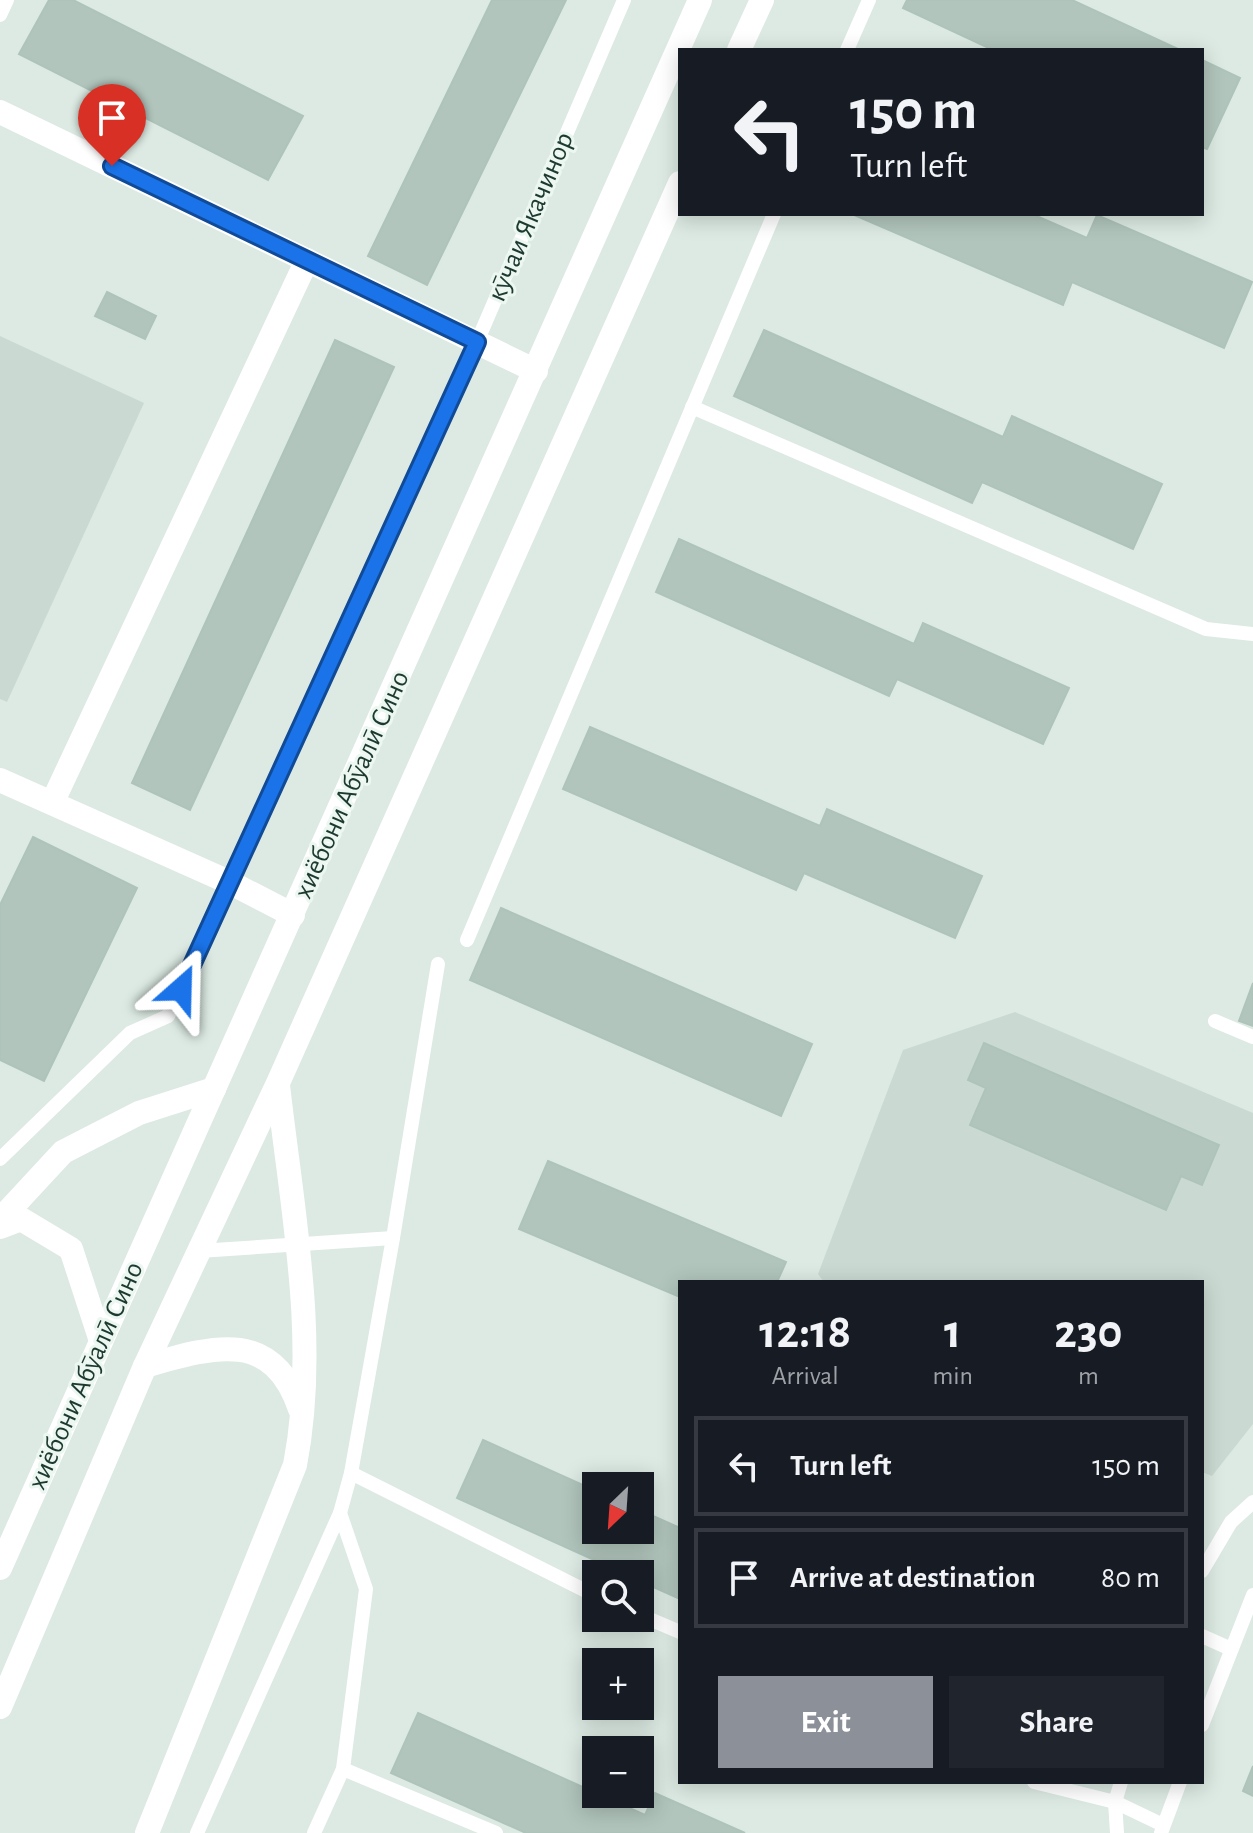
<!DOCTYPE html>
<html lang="en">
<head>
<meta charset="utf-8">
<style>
	:root { --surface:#171b24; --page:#20242c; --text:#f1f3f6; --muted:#9ea1a6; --line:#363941; --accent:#8c9099 }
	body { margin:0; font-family:"Alegreya Sans",sans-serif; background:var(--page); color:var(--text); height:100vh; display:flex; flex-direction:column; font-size:30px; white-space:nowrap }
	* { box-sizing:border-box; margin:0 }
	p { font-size:26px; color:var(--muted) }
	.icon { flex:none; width:44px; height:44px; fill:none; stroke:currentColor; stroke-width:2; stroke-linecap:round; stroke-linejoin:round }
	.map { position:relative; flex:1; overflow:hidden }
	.sheet { position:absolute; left:678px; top:1280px; width:526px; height:504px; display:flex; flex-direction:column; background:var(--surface); border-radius:0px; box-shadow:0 4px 20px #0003 }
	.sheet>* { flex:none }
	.guide { position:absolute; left:678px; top:48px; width:526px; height:168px; border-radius:0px; box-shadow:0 4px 20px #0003; background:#171b24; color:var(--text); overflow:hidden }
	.needle { width:52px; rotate:205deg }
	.buttons { position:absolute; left:582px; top:1472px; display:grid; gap:16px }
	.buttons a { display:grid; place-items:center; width:72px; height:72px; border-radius:0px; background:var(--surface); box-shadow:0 4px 20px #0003; font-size:40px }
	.pin { position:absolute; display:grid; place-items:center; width:68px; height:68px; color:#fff; margin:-82px -34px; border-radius:50% 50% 50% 0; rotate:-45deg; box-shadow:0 0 8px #0007 }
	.pin .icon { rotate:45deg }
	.me { position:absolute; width:88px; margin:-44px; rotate:25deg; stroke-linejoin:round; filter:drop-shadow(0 0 6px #0008) }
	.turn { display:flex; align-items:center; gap:28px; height:168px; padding:0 40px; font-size:36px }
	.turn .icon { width:104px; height:104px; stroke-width:2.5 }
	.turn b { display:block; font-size:56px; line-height:68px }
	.eta { display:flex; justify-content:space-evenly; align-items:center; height:136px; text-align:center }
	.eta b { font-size:48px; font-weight:600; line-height:56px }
	.primary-button { display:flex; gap:16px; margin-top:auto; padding:16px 40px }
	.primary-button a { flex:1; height:92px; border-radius:0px; background:var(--accent); color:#fff; font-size:32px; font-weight:600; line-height:92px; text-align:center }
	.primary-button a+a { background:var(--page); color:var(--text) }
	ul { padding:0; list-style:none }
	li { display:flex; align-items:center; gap:24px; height:100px; margin:0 16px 12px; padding:0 24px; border:4px solid var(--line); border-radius:0px }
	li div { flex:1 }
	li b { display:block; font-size:30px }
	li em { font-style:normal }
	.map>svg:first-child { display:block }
</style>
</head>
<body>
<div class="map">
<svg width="1253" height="1833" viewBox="0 0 1253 1833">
	<rect width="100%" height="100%" fill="#dceae3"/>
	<!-- built -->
	<g fill="#cadad2">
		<polygon points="0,336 144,403 7,702 0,699"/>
		<polygon points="1015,1012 1253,1113 1253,1424 1212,1476 1202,1472 1202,1282 824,1282 818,1274 903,1050"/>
	</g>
	<!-- building -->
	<g fill="#b1c5bc" stroke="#aec4ba" stroke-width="2">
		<polygon points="49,0 73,0 303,116 268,180 19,54"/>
		<polygon points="492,0 566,0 427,285 368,256"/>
		<polygon points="907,0 1072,0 1180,50 993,50 903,8"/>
		<polygon points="1202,60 1240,78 1207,149 1202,147"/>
		<polygon points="852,214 1032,214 1087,238 1097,215 1252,282 1224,348 1072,282 1063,305"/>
		<polygon points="107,292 156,316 145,339 95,316"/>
		<polygon points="764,330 1003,437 1012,416 1162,484 1133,549 982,482 972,503 734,396"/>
		<polygon points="335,340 394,367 190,810 132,783"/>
		<polygon points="679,539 914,644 923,623 1069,688 1043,744 897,679 889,696 656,592"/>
		<polygon points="590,727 820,826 827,809 982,876 955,938 804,873 796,890 563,789"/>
		<polygon points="33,837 137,888 44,1081 0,1060 0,905"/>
		<polygon points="501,908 812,1044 781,1116 470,980"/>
		<polygon points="1253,983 1253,1026 1239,1021"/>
		<polygon points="984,1043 1219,1145 1202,1185 1181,1176 1166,1210 970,1125 986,1088 968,1080"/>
		<polygon points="548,1161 786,1262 777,1282 680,1282 680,1297 519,1229"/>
		<polygon points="483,1440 596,1491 596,1530 640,1530 640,1510 680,1528 680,1599 640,1581 640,1574 625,1574 457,1498"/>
		<polygon points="418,1713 645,1815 655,1793 745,1833 526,1833 391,1773"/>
		<polygon points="1253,1766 1253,1796 1243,1791"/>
	</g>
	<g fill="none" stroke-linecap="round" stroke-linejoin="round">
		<!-- service -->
		<g stroke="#fff" stroke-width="14">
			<polyline points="0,15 7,0"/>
			<polyline points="847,50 869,0"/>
			<polyline points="692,407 1206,629 1253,634"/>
			<polyline points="467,940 774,214"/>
			<polyline points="1215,1021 1253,1037"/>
			<polyline points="0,1159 130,1033 168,1016 477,342 624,0"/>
			<polyline points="199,1251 393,1238"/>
			<polyline points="351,1473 596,1596"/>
			<polyline points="1202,1571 1231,1522 1253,1502"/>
			<polyline points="640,1615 680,1632"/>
			<polyline points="1202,1636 1231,1649"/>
			<polyline points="1202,1725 1253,1595"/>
			<polyline points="343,1769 496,1833"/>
			<polyline points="1034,1782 1115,1802 1163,1825"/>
			<polyline points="197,1833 340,1513 351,1473 393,1238 438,964"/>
			<polyline points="314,1833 343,1769 366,1589 340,1513"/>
			<polyline points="1117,1833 1115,1802 1121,1782"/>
			<polyline points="1161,1833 1180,1782"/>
		</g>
		<!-- minor -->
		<g stroke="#fff" stroke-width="24">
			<polyline points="0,112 536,371"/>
			<polyline points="0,780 231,883 293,915"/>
			<polyline points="53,801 307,260"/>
		</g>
		<!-- secondary -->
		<g stroke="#fff" stroke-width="24">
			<polyline points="739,50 762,0"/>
			<polyline points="0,1220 63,1152 139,1113 214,1089"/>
			<polyline points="0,1227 21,1219 71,1249 101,1341"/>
			<path d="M145,1366C212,1347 272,1327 300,1409"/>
			<polyline points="0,1568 700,0"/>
			<polyline points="0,1707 145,1366 278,1083 680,183"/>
			<path d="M147,1833L295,1465C319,1341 292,1210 278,1085"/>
		</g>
	</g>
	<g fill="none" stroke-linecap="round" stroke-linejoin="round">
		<!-- route casing -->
		<g stroke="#114b97" stroke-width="20">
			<polyline id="route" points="112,166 477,342 181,989"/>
		</g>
		<!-- route -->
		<use href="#route" stroke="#1a73e8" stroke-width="14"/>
	</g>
	<g text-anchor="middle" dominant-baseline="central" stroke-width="6" stroke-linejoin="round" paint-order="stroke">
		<!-- street labels -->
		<g font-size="28" fill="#1d3a31" stroke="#ecf7f1">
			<text transform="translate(531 217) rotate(-67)">кӯчаи Якачинор</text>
			<text transform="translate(352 785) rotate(-66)">хиёбони Абӯалӣ Сино</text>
			<text transform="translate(86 1376) rotate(-66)">хиёбони Абӯалӣ Сино</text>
		</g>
	</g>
</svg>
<div class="buttons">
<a><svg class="needle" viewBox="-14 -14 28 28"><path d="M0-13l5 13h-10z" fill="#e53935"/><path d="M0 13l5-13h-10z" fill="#9ea1a6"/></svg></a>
<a><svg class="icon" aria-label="search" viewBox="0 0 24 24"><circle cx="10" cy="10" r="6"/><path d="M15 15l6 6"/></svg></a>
<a>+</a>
<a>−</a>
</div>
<div class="pin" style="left:112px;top:166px;background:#d93025"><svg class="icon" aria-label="arrive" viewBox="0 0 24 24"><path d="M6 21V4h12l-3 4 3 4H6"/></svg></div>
<svg class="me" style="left:181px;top:989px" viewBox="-20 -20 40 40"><path d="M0-17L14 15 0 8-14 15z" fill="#1a73e8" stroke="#fff" stroke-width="4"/></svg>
<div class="guide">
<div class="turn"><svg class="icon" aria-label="left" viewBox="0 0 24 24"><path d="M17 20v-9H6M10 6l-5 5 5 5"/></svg><div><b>150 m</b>Turn left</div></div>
</div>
<section class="sheet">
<div class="eta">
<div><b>12:18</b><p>Arrival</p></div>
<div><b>1</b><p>min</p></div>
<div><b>230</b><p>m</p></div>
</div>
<ul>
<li><svg class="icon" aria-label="left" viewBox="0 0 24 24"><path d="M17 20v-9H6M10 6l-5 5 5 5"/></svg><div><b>Turn left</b></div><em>150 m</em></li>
<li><svg class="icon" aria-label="arrive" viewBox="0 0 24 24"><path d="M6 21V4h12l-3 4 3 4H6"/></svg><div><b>Arrive at destination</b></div><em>80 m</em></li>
</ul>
<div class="primary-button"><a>Exit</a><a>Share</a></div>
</section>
</div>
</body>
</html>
